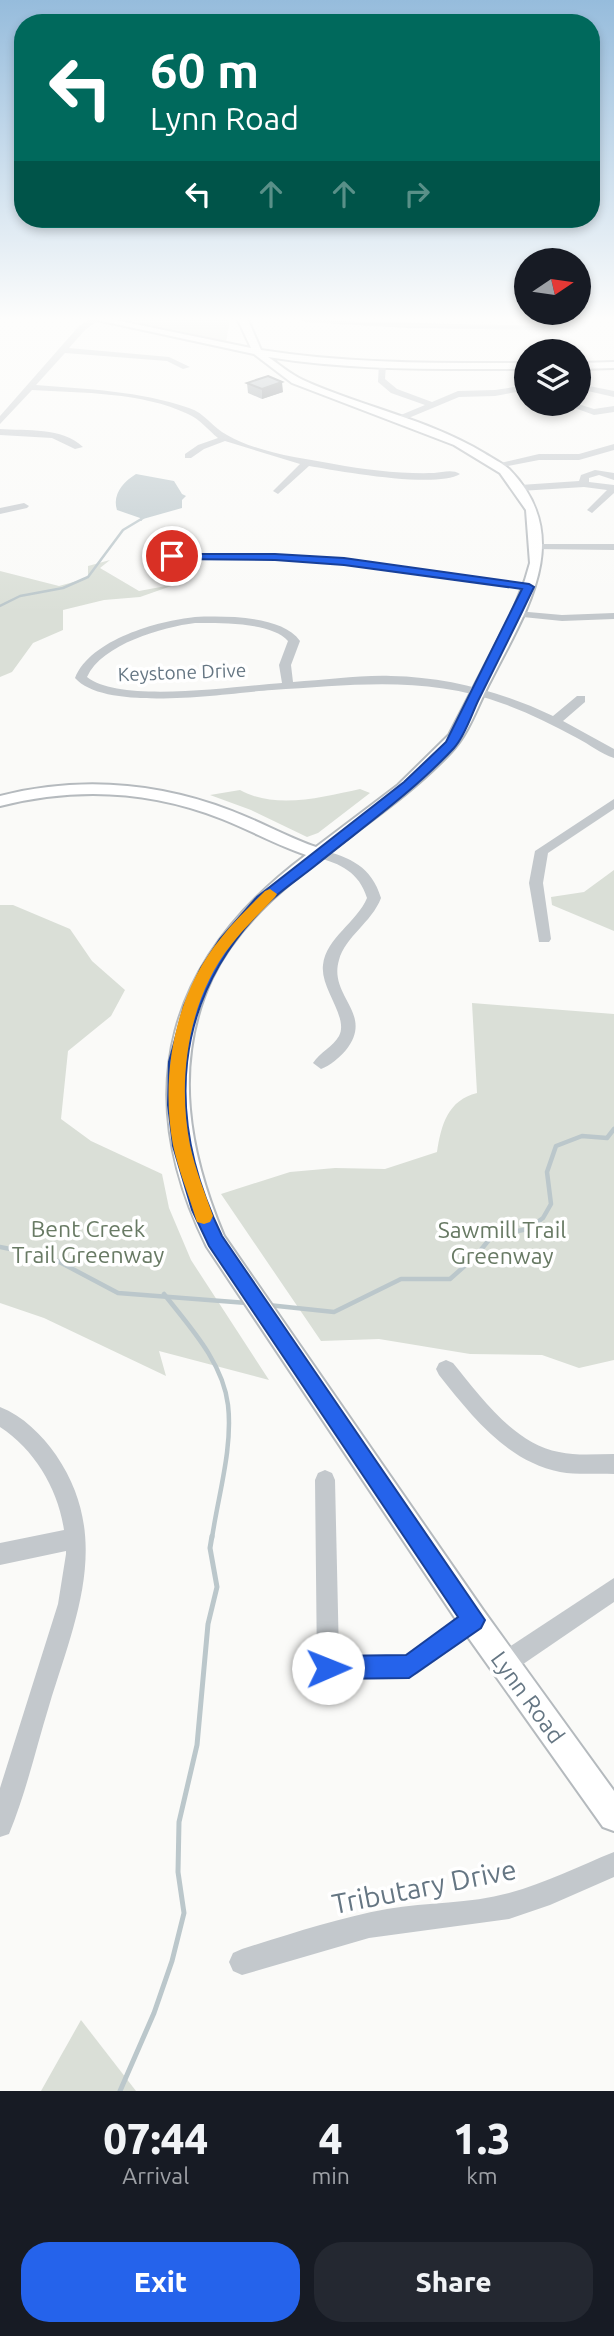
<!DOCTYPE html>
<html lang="en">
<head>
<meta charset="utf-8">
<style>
	:root { --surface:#171b24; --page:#242831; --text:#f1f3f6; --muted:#9ea1a6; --accent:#2563eb }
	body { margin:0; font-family:Ubuntu,sans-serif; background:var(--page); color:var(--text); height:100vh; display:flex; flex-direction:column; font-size:26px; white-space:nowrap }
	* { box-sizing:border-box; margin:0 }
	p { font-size:23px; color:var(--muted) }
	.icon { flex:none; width:38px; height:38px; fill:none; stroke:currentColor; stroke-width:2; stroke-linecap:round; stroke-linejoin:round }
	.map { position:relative; height:2091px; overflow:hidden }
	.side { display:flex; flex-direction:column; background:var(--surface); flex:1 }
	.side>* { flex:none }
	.top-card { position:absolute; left:14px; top:14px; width:586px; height:214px; border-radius:28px; box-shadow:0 4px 10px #0003; background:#00695c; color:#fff; overflow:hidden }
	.needle { width:46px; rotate:77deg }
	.buttons { position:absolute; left:514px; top:248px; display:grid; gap:14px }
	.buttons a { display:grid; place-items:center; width:77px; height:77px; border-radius:50%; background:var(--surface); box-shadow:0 4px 10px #0003; font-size:35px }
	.pin { position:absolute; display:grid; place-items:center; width:60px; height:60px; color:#fff; margin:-30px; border:4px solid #fff; border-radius:50%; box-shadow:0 2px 7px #0007 }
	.me { position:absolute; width:77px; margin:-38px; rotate:89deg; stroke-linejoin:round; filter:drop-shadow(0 0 5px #0008) }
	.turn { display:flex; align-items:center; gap:24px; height:147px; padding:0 21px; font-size:32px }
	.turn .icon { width:91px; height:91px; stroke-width:2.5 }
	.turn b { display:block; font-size:49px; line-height:60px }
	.lanes { display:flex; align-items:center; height:66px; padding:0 21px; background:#0003; justify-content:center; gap:35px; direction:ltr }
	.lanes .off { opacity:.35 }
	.eta { display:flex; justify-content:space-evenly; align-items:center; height:119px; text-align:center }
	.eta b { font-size:42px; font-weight:800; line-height:49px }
	.button { display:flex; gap:14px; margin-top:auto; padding:14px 21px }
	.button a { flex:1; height:80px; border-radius:28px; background:var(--accent); color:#fff; font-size:28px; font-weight:800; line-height:80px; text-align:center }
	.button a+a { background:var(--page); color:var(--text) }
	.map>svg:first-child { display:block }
</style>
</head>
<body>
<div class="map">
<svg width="614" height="2091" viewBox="0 0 614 2091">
	<rect width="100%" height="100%" fill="#fafaf8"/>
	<!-- green -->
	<g fill="#dadfd7">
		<polygon points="119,320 230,320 226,342"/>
		<polygon points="110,560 100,568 139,591 177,584 140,597 104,600 63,610 63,630 33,643 12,672 0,677 0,571 59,586 88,578 88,566"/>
		<path d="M360,789L370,793L318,833L307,837L251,810L210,795L240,790C276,810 323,797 360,789Z"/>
		<polygon points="614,870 614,931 552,905 551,897 584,892"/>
		<polygon points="0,905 13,905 70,929 92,961 125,990 111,1016 68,1051 61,1119 91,1141 162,1174 169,1208 191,1260 269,1380 159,1351 166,1376 44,1318 0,1303"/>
		<path d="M472,1003L614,1014V1360L579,1368L542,1355L470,1354L379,1339L321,1341L221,1194L290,1172L335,1168L385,1169L437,1152C441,1125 448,1100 477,1093Z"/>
		<polygon points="81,2020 136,2091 41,2091"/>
	</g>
	<!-- water -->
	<path fill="#bbc7cb" d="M136,474L174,481L182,494L186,496L182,500V508L143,519L117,510C112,495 123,482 136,474Z"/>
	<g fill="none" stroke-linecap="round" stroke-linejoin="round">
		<!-- stream-far3 -->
		<polyline stroke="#bbc7cb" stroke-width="2" points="141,520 142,515"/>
		<!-- stream-far2 -->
		<polyline stroke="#bbc7cb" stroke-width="2.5" points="0,606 20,596 63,588 88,577 123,530 143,518"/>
		<!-- stream-far1 -->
		<g stroke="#bbc7cb" stroke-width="4.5">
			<polyline points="0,1247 50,1257 118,1293 247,1303"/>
			<path d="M164,1294C189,1326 223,1362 228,1405C233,1448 218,1496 212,1538"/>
			<polyline points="268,1305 334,1312 401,1279 450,1279 476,1256 492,1236 528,1229 543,1218 551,1204 547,1172 556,1146 582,1136 607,1138 614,1129"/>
		</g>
		<!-- stream -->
		<polyline stroke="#bbc7cb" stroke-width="5" points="120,2091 154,2013 172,1961 184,1913 178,1872 179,1822 197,1745 208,1624 217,1587 210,1548 212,1536"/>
		<!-- major casing -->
		<g stroke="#b5babe" stroke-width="4">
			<g id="major">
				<path d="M97,320H115L251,348L238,320H248L261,350C349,364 438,363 527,363V369C440,369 354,371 268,357C279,364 290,374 303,380C362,407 428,419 484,453C492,458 502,463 509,469C576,537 526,611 491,680C478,704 470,732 451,752C379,830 258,881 212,978C172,1064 189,1153 224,1236L483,1610L614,1791V1831L603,1827L463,1630L207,1247C129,1090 168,958 306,855C277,845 250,830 222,819C149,790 75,787 0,806V796C79,776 156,782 232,811C261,822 287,837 316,847L398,785L449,735L512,613L525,580L530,563L526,510L500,473L454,445L292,383L254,354Z"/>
				<polygon points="614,362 614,368 579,369 579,363"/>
			</g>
		</g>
		<!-- minor -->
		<g fill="#c3c8cc" fill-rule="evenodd">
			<path d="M89,320H98L85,330L69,348L169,357L190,367L183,369L167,361L65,353L36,385C87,389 140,391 189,408C205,413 213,428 227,435C259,453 299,458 334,464C366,470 401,474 434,473C443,472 453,469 460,474C436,489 338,471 309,466L278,494L273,491L300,464L225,441L204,449L191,458H185V454L198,445L218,438C208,430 200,419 188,414C142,392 82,393 32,390L0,424V416L79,326Z"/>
			<polygon points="301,320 543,326 547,328 543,330 407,328 305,322"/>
			<polygon points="379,363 386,365 385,379 397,389 432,402 458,391 495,390 527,385 527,390 495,396 459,397 399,422 395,419 396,417 425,405 391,393 378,382"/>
			<polygon points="579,384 614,391 614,397 579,389"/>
			<polygon points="564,404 578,404 594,409 614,406 614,412 594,415"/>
			<path d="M0,429C27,431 62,427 83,447L75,449L52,438L0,435Z"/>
			<polygon points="614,444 614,450 579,460 539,460 497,468 492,465 539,454 579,454"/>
			<polygon points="595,470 614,473 614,480 599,475 589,478 589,482 614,485 614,493 592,513 587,510 607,490 584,487 520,491 515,488 520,485 579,481 581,475"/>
			<polygon points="24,503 29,506 27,508 0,514 0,508"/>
			<polygon points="538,544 614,544 614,550 534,549 534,545"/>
			<polygon points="172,553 275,554 344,559 529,584 534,587 529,590 344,565 275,560 168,558 168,554"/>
			<polygon points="517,611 562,615 614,613 614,619 562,621 513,616 512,614"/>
			<path d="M195,617C224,616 282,615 300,641L291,665L293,682C326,680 359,675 391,676C448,677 502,692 553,716L577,696H585V702L563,721L614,749V758C601,754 589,744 577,738C553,725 529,713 504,704C428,675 351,685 272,690C227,693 106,713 75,678C91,639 158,621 195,617ZM195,623C220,623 272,622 288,641L279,665L282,683C237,686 120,704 87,677C102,644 163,627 195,623Z"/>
			<polygon points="614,799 614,809 548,853 543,883 551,939 549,942 539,942 529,883 535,851"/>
			<path d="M321,850C350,857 372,867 381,898C372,922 345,937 339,960C328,997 375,1013 346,1050C340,1057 330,1066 321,1069L313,1063C320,1052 333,1047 339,1036C349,1017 320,989 323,965C326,938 357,922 367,898C359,872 341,864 316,857L314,854Z"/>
			<path d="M446,1360L453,1363C481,1397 514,1444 559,1452C577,1456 596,1454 614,1454V1474C596,1473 577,1475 560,1472C506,1461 471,1415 439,1375L436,1369L439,1363Z"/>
			<path d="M0,1407C23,1416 42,1435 56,1455C113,1539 75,1620 49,1706C36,1748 26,1793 9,1834L0,1837V1788L58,1604L66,1554V1551L0,1565V1543L64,1530C58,1489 35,1450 0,1427Z"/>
			<polygon points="325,1470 332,1473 335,1480 339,1656 406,1655 465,1612 473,1609 481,1612 484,1620 481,1628 417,1674 409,1677 328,1679 320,1676 317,1668 315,1480 318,1473"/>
			<polygon points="614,1578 614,1602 513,1671 505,1674 497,1671 494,1663 497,1655"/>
			<path d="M614,1852V1877L550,1905L509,1919L369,1938L242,1975L233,1971L229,1962L233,1953L242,1949C290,1934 338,1918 387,1909C428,1902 469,1904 509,1893C546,1883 579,1866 614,1852Z"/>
		</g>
		<!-- major -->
		<use href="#major" fill="#fff" fill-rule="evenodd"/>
	</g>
	<!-- wall -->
	<polygon fill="#929a9f" points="247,383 283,392 262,399 248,393"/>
	<!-- shaded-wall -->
	<polygon fill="#777d82" points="282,382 283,392 262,399 262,389"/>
	<!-- building -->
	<polygon fill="#aab3b9" stroke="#777d82" stroke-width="2" points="268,376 282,382 262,389 247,383"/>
	<!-- sky -->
	<linearGradient id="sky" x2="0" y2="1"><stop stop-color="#96bcdc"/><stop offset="0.52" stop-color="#fdfdfc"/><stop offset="1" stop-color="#fdfdfc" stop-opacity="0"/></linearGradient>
	<rect width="614" height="613" fill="url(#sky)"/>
	<!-- route -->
	<path fill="#2563eb" stroke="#184099" stroke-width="2" d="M169,554H275L344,558L529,584L534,587C516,625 497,663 478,701C471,716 465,736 454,748C413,792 363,827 316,865C300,878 281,890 267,904C171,1000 165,1118 222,1236L485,1620L481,1628L409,1678L328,1679L320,1676L316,1668L320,1659L328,1656L406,1655L458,1617L209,1246L192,1210L173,1146L168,1105L169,1062L184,1006L201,968L220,939L257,897L404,782L446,742L522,589L344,565L275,560L172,559L167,556Z"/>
	<!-- slow -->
	<path fill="#f59e0b" d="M270,889L277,894L275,897C260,913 244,928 231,945C188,999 177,1079 190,1145C195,1169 205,1193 213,1216L210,1222L204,1224L197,1222L195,1216C188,1193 178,1169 173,1145C160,1075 175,993 221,938C234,921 250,906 265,891Z"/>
	<g text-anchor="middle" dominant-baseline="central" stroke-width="7" stroke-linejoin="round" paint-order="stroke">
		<!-- far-street labels -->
		<g font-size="19" fill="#657683" stroke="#fff">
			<text transform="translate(182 672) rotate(-2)">Keystone Drive</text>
		</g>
		<!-- park labels -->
		<g font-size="23" fill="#687a64" stroke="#fff">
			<text x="88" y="1228">Bent Creek<tspan x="88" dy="26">Trail Greenway</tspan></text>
			<text x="502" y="1229">Sawmill Trail<tspan x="502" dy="26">Greenway</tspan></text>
		</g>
		<!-- street labels -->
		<g font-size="23" fill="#657683" stroke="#fff">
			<text transform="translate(528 1697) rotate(54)">Lynn Road</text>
		</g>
		<!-- near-street labels -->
		<g font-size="28" fill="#657683" stroke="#fff">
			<text transform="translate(424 1886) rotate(-11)">Tributary Drive</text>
		</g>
	</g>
</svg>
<div class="buttons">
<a><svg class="needle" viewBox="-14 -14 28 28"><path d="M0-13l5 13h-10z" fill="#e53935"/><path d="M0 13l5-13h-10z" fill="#9ea1a6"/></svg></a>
<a><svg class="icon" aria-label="layers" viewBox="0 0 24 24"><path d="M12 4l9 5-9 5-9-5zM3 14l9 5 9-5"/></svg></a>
</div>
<div class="pin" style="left:172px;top:556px;background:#d93025"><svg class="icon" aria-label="arrive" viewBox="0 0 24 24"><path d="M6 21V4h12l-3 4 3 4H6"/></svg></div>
<svg class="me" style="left:328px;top:1668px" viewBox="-20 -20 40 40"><circle r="19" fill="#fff"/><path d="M0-13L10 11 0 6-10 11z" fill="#2563eb"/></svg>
<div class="top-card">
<div class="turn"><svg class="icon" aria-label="left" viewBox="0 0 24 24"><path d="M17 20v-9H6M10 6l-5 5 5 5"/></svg><div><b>60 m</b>Lynn Road</div></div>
<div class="lanes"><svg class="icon" aria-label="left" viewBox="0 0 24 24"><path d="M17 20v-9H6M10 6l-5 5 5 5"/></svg><svg class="icon off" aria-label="ahead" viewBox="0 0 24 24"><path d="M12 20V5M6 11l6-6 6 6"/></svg><svg class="icon off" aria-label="ahead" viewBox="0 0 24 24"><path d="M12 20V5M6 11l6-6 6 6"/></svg><svg class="icon off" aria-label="right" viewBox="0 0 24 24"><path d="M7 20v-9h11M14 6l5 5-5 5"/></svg></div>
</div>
</div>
<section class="side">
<div class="eta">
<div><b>07:44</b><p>Arrival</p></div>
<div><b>4</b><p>min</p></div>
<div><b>1.3</b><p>km</p></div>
</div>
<div class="button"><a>Exit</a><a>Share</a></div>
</section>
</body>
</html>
